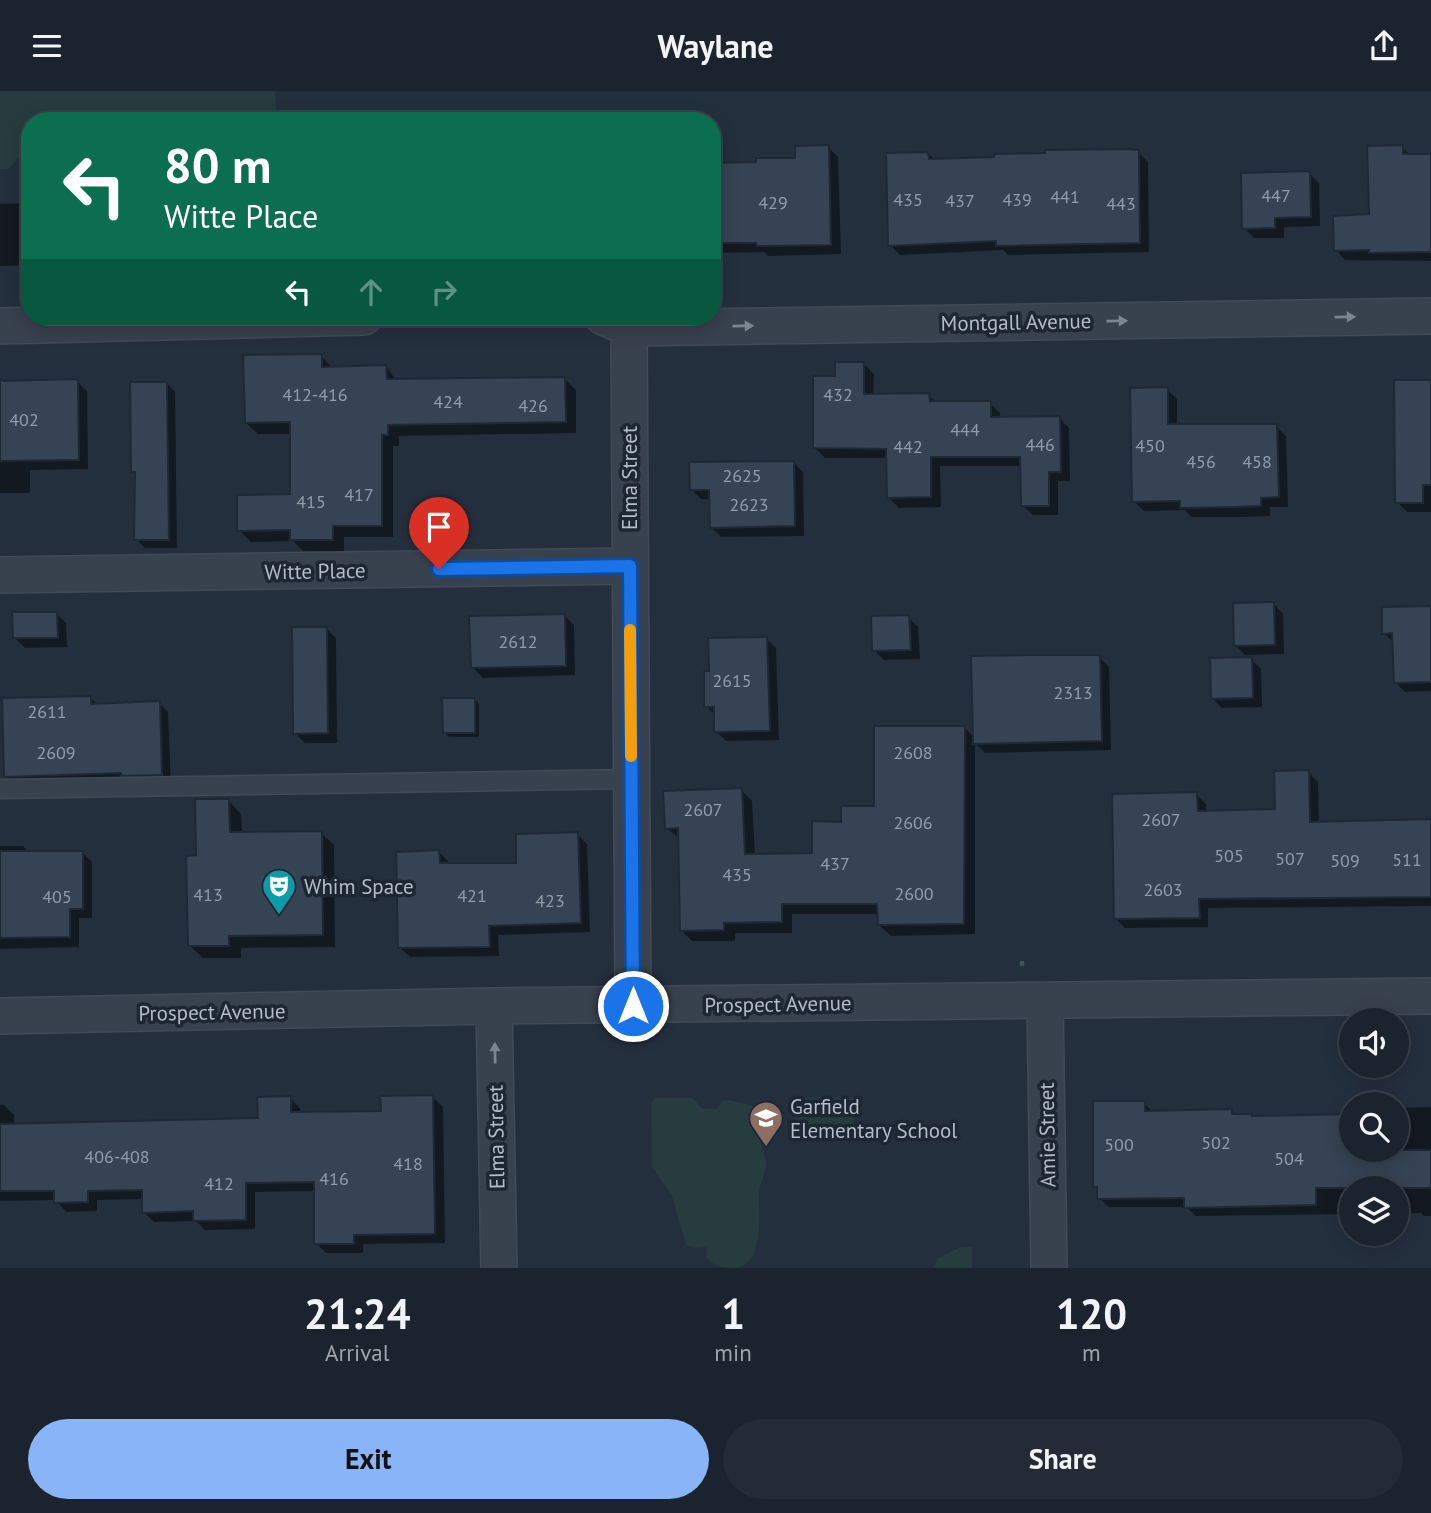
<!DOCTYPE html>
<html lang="en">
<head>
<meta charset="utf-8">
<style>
	:root { --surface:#1b232e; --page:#242b36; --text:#f1f3f6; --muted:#a0a4aa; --line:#39404a; --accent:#8ab4f8 }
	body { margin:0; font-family:"PT Sans",sans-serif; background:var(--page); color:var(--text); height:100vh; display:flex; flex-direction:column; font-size:26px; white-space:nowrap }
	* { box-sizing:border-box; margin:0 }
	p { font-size:23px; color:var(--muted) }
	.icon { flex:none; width:38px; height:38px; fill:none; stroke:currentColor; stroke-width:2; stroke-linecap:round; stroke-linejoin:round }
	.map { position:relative; height:1177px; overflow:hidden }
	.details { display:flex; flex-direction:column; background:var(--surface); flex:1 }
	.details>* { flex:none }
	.hud { position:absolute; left:21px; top:21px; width:700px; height:214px; border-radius:28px; box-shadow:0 4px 18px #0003,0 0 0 2px var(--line); background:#0b6e4f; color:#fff; overflow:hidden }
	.controls { position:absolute; left:1339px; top:917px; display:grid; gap:14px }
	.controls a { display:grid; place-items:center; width:70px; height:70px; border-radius:50%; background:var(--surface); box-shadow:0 4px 18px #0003,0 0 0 2px var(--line); font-size:35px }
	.pin { position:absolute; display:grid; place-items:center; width:60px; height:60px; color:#fff; margin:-72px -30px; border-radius:50% 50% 50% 0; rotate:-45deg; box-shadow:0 0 7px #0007 }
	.pin .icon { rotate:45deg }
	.me { position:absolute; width:77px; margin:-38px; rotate:0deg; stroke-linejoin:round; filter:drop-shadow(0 0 5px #0008) }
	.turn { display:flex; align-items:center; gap:24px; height:147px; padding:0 28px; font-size:32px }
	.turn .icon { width:91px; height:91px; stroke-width:2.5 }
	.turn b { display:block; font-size:49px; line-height:60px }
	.lanes { display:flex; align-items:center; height:66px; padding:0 28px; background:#0003; justify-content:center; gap:35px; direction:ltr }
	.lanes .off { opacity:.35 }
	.eta { display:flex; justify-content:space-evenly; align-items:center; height:119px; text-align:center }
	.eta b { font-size:42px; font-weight:800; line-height:49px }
	.cta { display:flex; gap:14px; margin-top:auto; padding:14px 28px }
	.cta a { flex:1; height:80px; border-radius:42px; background:var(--accent); color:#111; font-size:28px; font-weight:800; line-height:80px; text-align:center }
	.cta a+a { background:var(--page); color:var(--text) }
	header { display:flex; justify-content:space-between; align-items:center; height:91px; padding:0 28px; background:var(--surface); font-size:32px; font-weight:800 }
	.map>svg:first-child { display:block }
</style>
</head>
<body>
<header><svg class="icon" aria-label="menu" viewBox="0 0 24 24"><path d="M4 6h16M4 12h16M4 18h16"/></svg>Waylane<svg class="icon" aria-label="share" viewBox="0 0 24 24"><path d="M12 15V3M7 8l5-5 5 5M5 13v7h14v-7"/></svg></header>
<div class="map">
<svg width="1431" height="1177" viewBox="0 0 1431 1177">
	<rect width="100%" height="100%" fill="#242f3e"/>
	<!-- green -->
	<g fill="#263c3f">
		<polygon points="0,0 275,0 276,30 30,30 30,55 8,78 0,78"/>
		<path d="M857,1006C857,1014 857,1022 854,1029C846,1050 811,1054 799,1035C793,1026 793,1017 793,1007Z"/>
		<path d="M655,1007H692L703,1018H716L724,1009C737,1009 746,1015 759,1016C760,1026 758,1039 760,1049C762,1058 767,1065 766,1075C766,1083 760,1092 759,1101C758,1125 766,1177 731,1177C721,1177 713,1174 707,1167L706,1156L696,1157L686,1154L672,1105L652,1076L651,1014Z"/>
		<polygon points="961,1156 972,1156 972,1177 933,1177 938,1167"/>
	</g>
	<!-- shadow -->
	<g fill="#0007">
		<polygon points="828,56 838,66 841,163 768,165 764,161 712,162 712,73 758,73 797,68"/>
		<polygon points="1402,56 1411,65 1431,64 1431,170 1345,169 1336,159 1370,125"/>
		<polygon points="1138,61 1148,71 1149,161 1008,164 1003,159 900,164 890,154 928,63 935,69"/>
		<polygon points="1309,82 1319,92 1320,135 1284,136 1284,147 1254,147 1244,137"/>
		<polygon points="30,112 30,174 0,175 0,113"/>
		<polygon points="321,265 333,277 386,276 397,290 564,287 576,299 576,342 399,345 399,355 393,355 393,446 344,446 344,460 303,460 293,450 251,451 239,439 291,404 291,343 258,343 246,332"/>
		<polygon points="864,273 874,283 873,305 929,304 937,312 990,312 1000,322 1000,328 1059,327 1069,337 1070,390 1058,390 1058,424 1033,424 1023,415 1022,375 940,375 941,416 899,417 889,407 888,367 825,367 815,357 837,287"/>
		<polygon points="0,288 4,291 77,290 87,300 88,378 30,379 30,402 0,402"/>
		<polygon points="1431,291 1431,421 1407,421 1397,411"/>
		<polygon points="167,292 175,301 177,457 145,457 136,448 136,383 133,380"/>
		<polygon points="1167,298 1177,308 1177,335 1276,335 1286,345 1288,416 1270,416 1270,425 1244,426 1191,426 1185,419 1144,420 1134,410"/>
		<polygon points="793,371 803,381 804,445 721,446 711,436 711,408 701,408 691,398"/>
		<polygon points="1274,513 1283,523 1284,563 1245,564 1235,554"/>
		<polygon points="1431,516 1431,600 1405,601 1395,591 1394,552 1384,542"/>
		<polygon points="56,522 66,532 67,556 25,557 15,547"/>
		<polygon points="564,524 574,534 575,584 483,587 473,577"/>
		<polygon points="908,526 918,536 920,568 884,569 874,559"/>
		<polygon points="326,537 336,547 337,652 305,652 295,642"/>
		<polygon points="766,547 776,557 779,649 726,650 716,640 716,625 706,615"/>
		<polygon points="1099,566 1109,576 1111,659 985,662 975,652 975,843 891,845 879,834 879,823 792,823 792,842 735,842 735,850 692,850 681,839 680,748 667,737 741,699 752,710 755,765 814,764 843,732 876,717 964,636 975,647"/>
		<polygon points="1251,568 1261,578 1262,616 1222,617 1212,607"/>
		<polygon points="90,606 98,614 159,612 168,621 171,693 15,695 5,685"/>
		<polygon points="475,608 479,613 479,646 449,646 445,642"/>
		<polygon points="1308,681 1318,691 1319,733 1431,730 1431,815 1208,817 1208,836 1125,837 1116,828 1196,703 1206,713 1206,721 1277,720"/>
		<polygon points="229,710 241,723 242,743 321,742 334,754 335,856 241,857 241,867 203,867 190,855 198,766"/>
		<polygon points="577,743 587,753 590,841 498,844 499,865 410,866 400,857 439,761 449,771 449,774 518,773"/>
		<polygon points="0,755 23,755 30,762 82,761 92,771 92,827 79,827 79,856 0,858"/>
		<polygon points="433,1006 443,1016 445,1152 363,1153 363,1162 326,1162 316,1152 316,1100 255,1101 255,1138 205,1139 196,1130 154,1131 144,1121 144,1108 97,1109 97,1120 66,1121 56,1109 0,1110 0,1014 4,1014 14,1024 14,1034 259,1029 290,1007 300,1017 300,1023 382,1022"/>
		<polygon points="1144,1012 1154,1022 1231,1019 1237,1025 1254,1027 1344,1025 1344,1018 1351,1017 1351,1059 1396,1059 1396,1017 1431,1016 1431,1125 1424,1125 1421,1122 1396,1123 1396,1097 1351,1097 1351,1123 1196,1125 1186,1116 1109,1116 1099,1107 1099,1099 1095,1095"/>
	</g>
	<!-- building -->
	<g fill="#364354" stroke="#1f2835" stroke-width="2">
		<polygon points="829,54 831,154 757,155 756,152 712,152 712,72 756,71 756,67 795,67 795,55"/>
		<polygon points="1403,54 1403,63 1431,63 1431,161 1369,162 1369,159 1334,160 1333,125 1369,123 1367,55"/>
		<polygon points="1129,58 1139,59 1140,152 996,155 996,150 888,155 886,62 928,61 929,68 994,66 994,63 1045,62 1045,59"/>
		<polygon points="1310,80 1311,126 1275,127 1275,137 1242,138 1241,82"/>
		<polygon points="322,263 322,276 386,274 387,288 565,286 566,331 388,334 388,344 382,344 382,435 333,435 333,449 290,449 290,439 237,440 237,404 290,403 290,331 245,332 243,264"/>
		<polygon points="835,271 864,271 864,303 929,302 930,310 991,310 991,326 1060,325 1061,381 1049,381 1049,415 1021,415 1020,366 931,366 931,406 887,407 886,358 813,357 813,285 835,285"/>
		<polygon points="78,288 79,369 0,370 0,290"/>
		<polygon points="1394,289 1431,289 1431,394 1423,394 1423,412 1395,412"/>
		<polygon points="130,291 167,291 169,449 134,449 135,381 131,381"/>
		<polygon points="1168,296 1168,333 1277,333 1279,406 1261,407 1261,415 1234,416 1180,417 1180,410 1132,411 1130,297"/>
		<polygon points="794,370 795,435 710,437 709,399 690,399 689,371"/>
		<polygon points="1274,511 1275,554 1234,555 1233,512"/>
		<polygon points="1431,515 1431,591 1394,592 1392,542 1382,543 1382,516"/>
		<polygon points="12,521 57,521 58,547 13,547"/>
		<polygon points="565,523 566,575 471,577 469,525"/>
		<polygon points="909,524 911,559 872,560 871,525"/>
		<polygon points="292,536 327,536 328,642 293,643"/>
		<polygon points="767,546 770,640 714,641 714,616 704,616 704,580 709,580 708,547"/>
		<polygon points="1029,564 1100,564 1102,650 973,653 971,565"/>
		<polygon points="1252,566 1253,607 1211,608 1210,567"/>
		<polygon points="91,605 91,613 160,610 162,684 121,685 121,682 4,686 2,607"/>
		<polygon points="442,607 475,607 475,642 443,642"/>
		<polygon points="874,635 965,635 964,833 878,834 877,813 782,813 782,831 724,832 724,839 680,840 678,737 665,738 663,700 742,697 745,763 812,762 812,730 841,731 841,715 874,715"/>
		<polygon points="1309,679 1310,731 1431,728 1431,806 1199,808 1200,827 1114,828 1112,703 1197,701 1198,720 1275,718 1274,680"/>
		<polygon points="195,708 229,708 230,741 322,740 323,844 229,845 229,855 188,855 186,765 196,764"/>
		<polygon points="578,741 581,832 489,835 490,856 398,857 396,761 439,759 440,772 516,772 516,743"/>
		<polygon points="0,760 83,760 83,818 70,818 70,846 0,847"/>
		<polygon points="433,1004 435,1143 354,1144 354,1153 314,1153 314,1091 246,1092 246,1129 193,1130 193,1120 142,1122 142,1099 88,1100 88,1111 54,1112 54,1100 0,1100 0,1033 258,1027 257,1006 291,1005 291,1021 381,1020 380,1005"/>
		<polygon points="1093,1010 1145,1010 1145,1020 1232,1018 1232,1023 1252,1023 1252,1025 1351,1023 1351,1059 1431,1059 1431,1097 1316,1097 1316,1114 1184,1117 1184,1107 1097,1108 1097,1096 1093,1096"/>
	</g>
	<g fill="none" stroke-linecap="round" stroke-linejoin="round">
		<!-- service casing -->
		<g stroke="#414a57" stroke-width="21">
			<polyline id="service" points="0,698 631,688"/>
		</g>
		<!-- minor casing -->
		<g stroke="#414a57" stroke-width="38">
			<g id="minor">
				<polyline points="603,226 629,237 1431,225"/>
				<polyline points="0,235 364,226"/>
				<polyline points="629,237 633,915"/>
				<polyline points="0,484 630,475"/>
				<polyline points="1045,911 1049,1177"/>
				<polyline points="494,915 499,1177"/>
				<polyline points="0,925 494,915 1431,905"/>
			</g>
		</g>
		<!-- path -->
		<polyline stroke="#3f5557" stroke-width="4.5" stroke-dasharray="5 5" stroke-linecap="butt" points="1022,875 1022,865"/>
		<!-- service -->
		<use href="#service" stroke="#38414e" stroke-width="18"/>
		<!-- minor -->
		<use href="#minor" stroke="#38414e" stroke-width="35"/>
	</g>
	<!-- one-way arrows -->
	<defs><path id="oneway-solid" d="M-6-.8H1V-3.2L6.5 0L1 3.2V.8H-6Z" transform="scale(1.75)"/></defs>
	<g fill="#7c8592">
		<use href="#oneway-solid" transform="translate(1345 226) rotate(-1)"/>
		<use href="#oneway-solid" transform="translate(1117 230) rotate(-1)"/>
		<use href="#oneway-solid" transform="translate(743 235) rotate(-1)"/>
		<use href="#oneway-solid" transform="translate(495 962) rotate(-91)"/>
	</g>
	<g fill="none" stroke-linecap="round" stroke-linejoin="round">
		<!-- route casing -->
		<g stroke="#114b97" stroke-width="18">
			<polyline id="route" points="439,478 630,475 633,915"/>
		</g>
		<!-- route -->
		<use href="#route" stroke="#1a73e8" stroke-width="12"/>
		<!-- slow -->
		<polyline stroke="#f59e0b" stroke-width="12" points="630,539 631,665"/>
	</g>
	<!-- icons -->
	<defs>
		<g id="theatre-pin" transform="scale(1.75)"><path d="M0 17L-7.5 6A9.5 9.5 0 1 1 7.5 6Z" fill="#0f9aa8" stroke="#1d2633"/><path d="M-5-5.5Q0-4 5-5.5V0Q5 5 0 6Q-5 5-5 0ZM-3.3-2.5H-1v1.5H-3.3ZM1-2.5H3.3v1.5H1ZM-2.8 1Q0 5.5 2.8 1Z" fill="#fff"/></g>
		<g id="school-pin" transform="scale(1.75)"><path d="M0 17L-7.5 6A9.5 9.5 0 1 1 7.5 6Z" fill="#8d6e63" stroke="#1d2633"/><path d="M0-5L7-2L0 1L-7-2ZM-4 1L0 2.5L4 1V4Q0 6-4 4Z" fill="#fff"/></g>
	</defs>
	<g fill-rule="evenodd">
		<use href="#theatre-pin" x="279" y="795"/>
		<use href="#school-pin" x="766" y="1027"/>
	</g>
	<g text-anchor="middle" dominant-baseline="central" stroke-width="7" stroke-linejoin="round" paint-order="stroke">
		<!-- number labels -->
		<g font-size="18" fill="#929caa">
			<text x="1276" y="104">447</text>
			<text x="1065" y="105">441</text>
			<text x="908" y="108">435</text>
			<text x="1017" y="108">439</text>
			<text x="960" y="109">437</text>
			<text x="773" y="111">429</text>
			<text x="1121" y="112">443</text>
			<text x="315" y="303">412-416</text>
			<text x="838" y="303">432</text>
			<text x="448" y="310">424</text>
			<text x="533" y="314">426</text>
			<text x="24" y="328">402</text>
			<text x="965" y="338">444</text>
			<text x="1040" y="353">446</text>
			<text x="1150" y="354">450</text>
			<text x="908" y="355">442</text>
			<text x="1201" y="370">456</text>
			<text x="1257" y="370">458</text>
			<text x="742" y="384">2625</text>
			<text x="359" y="403">417</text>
			<text x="311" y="410">415</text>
			<text x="749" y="413">2623</text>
			<text x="518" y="550">2612</text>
			<text x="732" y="589">2615</text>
			<text x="1073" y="601">2313</text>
			<text x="47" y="620">2611</text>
			<text x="56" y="661">2609</text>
			<text x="913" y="661">2608</text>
			<text x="703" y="718">2607</text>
			<text x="1161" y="728">2607</text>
			<text x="913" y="731">2606</text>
			<text x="1229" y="764">505</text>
			<text x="1290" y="767">507</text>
			<text x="1407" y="768">511</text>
			<text x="1345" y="769">509</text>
			<text x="835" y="772">437</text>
			<text x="737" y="783">435</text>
			<text x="1163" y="798">2603</text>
			<text x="914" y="802">2600</text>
			<text x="208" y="803">413</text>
			<text x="472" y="804">421</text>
			<text x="57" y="805">405</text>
			<text x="550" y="809">423</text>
			<text x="1216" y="1051">502</text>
			<text x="1119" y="1053">500</text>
			<text x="117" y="1065">406-408</text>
			<text x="1289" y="1067">504</text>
			<text x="408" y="1072">418</text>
			<text x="334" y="1087">416</text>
			<text x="219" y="1092">412</text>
		</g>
		<!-- street labels -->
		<g font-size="21" fill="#b4bcc9" stroke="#1d2633">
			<text transform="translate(1016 231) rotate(-1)">Montgall Avenue</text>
			<text transform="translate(629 387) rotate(-90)">Elma Street</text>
			<text transform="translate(315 480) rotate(-1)">Witte Place</text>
			<text transform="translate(778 913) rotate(-1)">Prospect Avenue</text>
			<text transform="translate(212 921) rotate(-1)">Prospect Avenue</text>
			<text transform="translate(1047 1044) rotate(-91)">Amie Street</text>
			<text transform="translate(496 1046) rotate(-91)">Elma Street</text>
		</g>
		<!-- poi labels -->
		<g font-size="21" fill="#b4bcc9" stroke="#1d2633" text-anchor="start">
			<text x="304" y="795">Whim Space</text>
			<text x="790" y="1015">Garfield<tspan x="790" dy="24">Elementary School</tspan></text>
		</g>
	</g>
</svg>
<div class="controls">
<a><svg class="icon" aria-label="sound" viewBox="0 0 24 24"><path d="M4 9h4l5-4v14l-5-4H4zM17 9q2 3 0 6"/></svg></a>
<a><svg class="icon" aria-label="search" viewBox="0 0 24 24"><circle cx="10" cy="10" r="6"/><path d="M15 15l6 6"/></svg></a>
<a><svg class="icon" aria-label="layers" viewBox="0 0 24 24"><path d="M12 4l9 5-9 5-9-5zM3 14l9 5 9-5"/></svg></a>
</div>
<div class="pin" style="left:439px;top:478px;background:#d93025"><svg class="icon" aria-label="arrive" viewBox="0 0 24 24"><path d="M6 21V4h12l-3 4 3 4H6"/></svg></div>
<svg class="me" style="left:633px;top:915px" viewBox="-20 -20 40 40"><circle r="17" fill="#1a73e8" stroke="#fff" stroke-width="3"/><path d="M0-11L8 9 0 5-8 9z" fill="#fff"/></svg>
<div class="hud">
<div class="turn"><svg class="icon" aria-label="left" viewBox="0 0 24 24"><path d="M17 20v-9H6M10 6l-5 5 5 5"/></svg><div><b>80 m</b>Witte Place</div></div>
<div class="lanes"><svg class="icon" aria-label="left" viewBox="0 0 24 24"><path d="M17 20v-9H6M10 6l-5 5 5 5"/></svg><svg class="icon off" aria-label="ahead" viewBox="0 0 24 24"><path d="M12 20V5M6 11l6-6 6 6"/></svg><svg class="icon off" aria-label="right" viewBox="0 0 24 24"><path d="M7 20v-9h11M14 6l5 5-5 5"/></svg></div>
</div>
</div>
<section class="details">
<div class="eta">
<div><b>21:24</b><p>Arrival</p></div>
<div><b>1</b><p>min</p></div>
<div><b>120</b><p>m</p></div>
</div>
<div class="cta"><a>Exit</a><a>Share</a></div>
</section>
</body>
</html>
